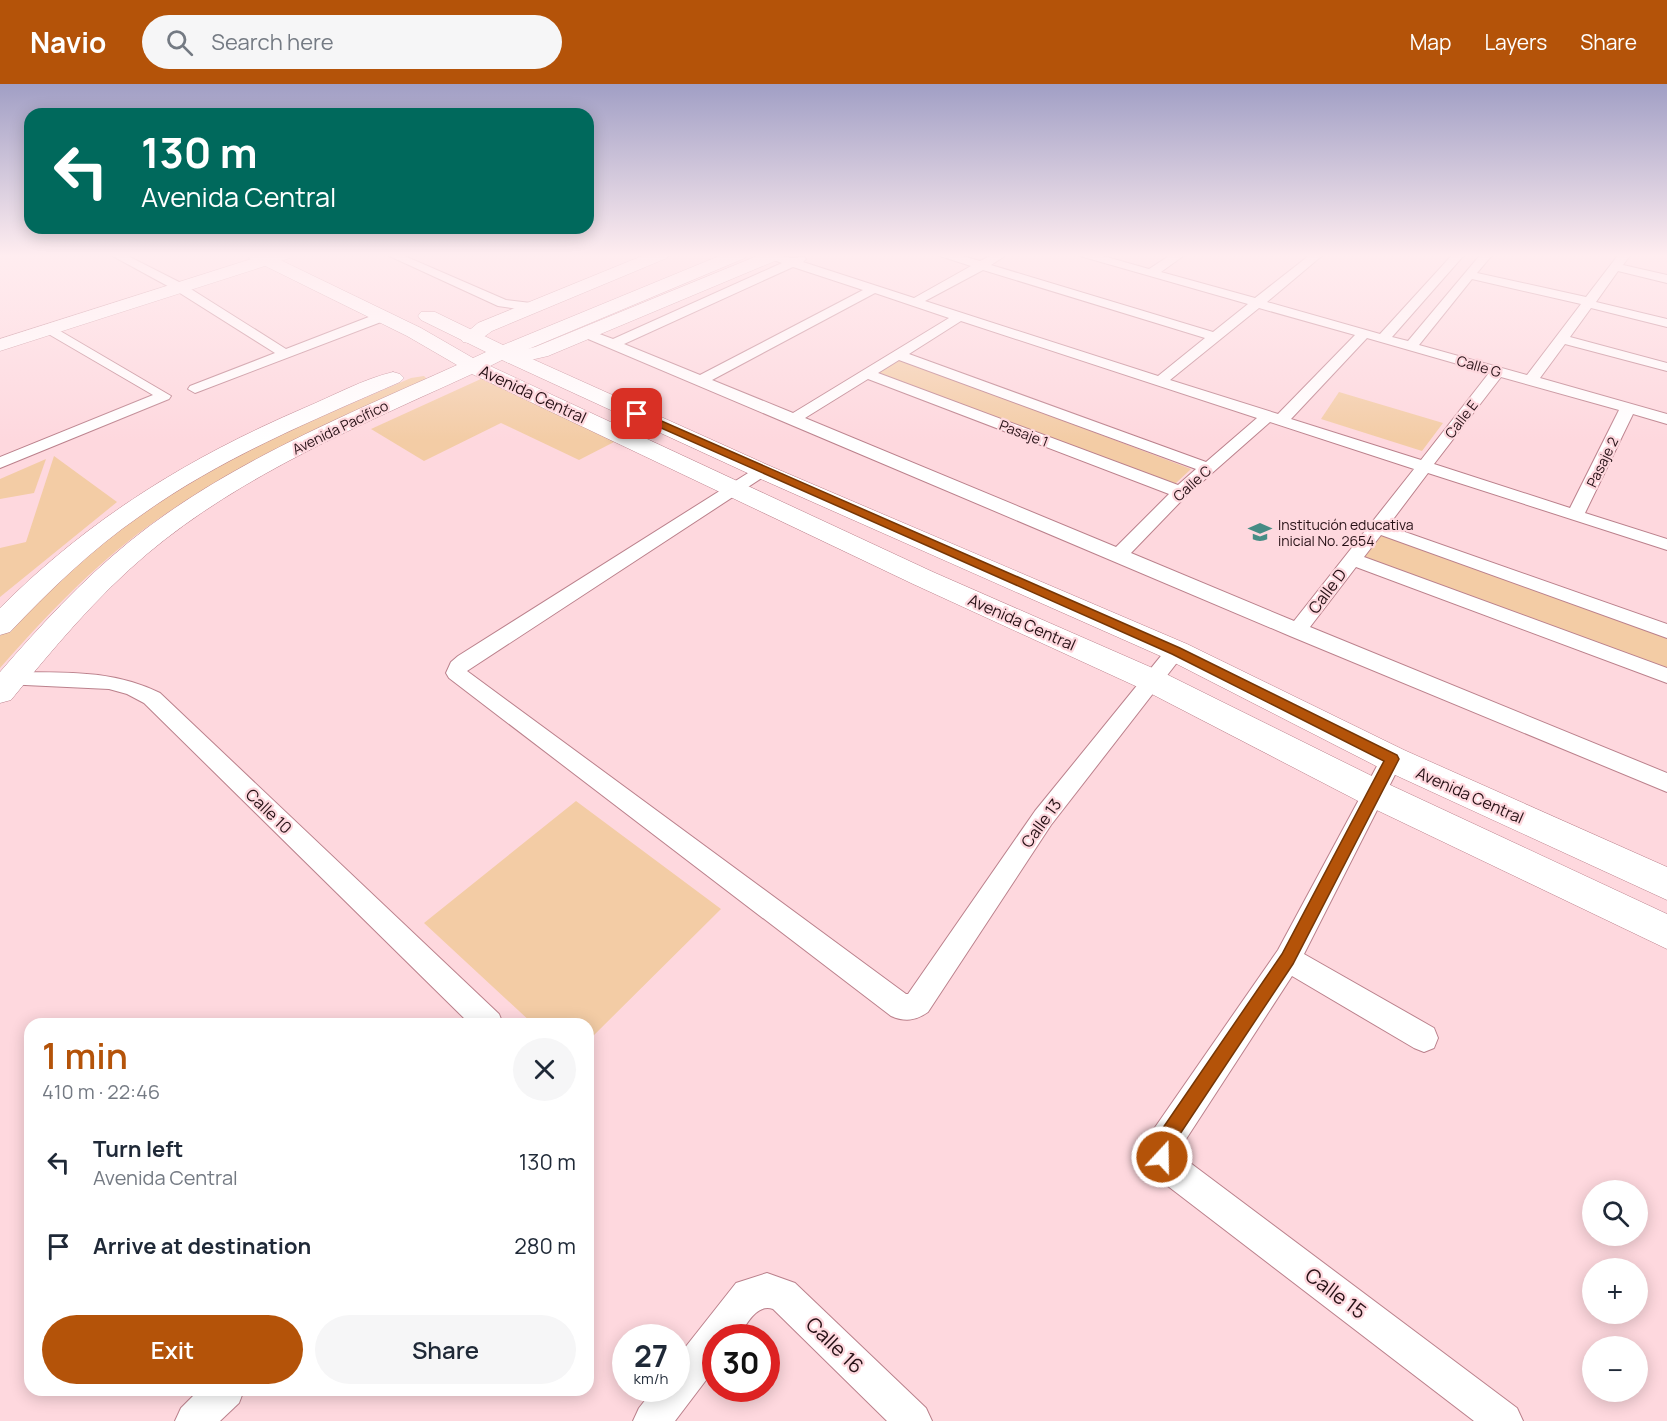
<!DOCTYPE html>
<html lang="en">
<head>
<meta charset="utf-8">
<style>
	:root { --surface:#fff; --page:#f6f6f7; --text:#1f2937; --muted:#747a83; --accent:#b45309 }
	body { margin:0; font-family:Manrope,sans-serif; background:var(--page); color:var(--text); height:100vh; display:flex; flex-direction:column; font-size:22px; white-space:nowrap }
	* { box-sizing:border-box; margin:0 }
	p { font-size:20px; color:var(--muted) }
	.icon { flex:none; width:33px; height:33px; fill:none; stroke:currentColor; stroke-width:2; stroke-linecap:round; stroke-linejoin:round }
	.map { position:relative; flex:1; overflow:hidden }
	.panel { position:absolute; left:24px; top:934px; width:570px; height:378px; display:flex; flex-direction:column; background:var(--surface); border-radius:18px; box-shadow:0 3px 15px #0003 }
	.panel>* { flex:none }
	.banner { position:absolute; left:24px; top:24px; width:570px; height:126px; border-radius:18px; box-shadow:0 3px 15px #0003; background:#00695c; color:#fff; overflow:hidden }
	.tools { position:absolute; left:1582px; top:1096px; display:grid; gap:12px }
	.tools a { display:grid; place-items:center; width:66px; height:66px; border-radius:50%; background:var(--surface); box-shadow:0 3px 15px #0003; font-size:30px }
	.speed { position:absolute; left:612px; top:1240px; display:flex; gap:12px; font-size:30px; font-weight:700; text-align:center }
	.speed>* { display:grid; place-content:center; width:78px; height:78px; border-radius:50%; background:var(--surface); box-shadow:0 3px 15px #0003; line-height:1 }
	.speed small { font-size:15px; font-weight:400 }
	.speed .limit { border:9px solid #d22; background:#fff; color:#111 }
	.pin { position:absolute; display:grid; place-items:center; width:51px; height:51px; color:#fff; margin:-26px; border-radius:12px; box-shadow:0 3px 9px #0006 }
	.me { position:absolute; width:66px; margin:-33px; rotate:21deg; stroke-linejoin:round; filter:drop-shadow(0 0 4px #0008) }
	.turn { display:flex; align-items:center; gap:21px; height:126px; padding:0 18px; font-size:27px }
	.turn .icon { width:78px; height:78px; stroke-width:2.5 }
	.turn b { display:block; font-size:42px; line-height:51px }
	.round { display:grid; place-items:center; flex:none; width:63px; height:63px; border-radius:32px; background:var(--page) }
	.overview { display:flex; align-items:center; justify-content:space-between; height:102px; padding:0 18px }
	h1 { font-size:36px; font-weight:600; line-height:45px; color:var(--accent) }
	.button { display:flex; gap:12px; margin-top:auto; padding:12px 18px }
	.button a { flex:1; height:69px; border-radius:36px; background:var(--accent); color:#fff; font-size:24px; font-weight:600; line-height:69px; text-align:center }
	.button a+a { background:var(--page); color:var(--text) }
	ul { padding:0; list-style:none }
	li { display:flex; align-items:center; gap:18px; height:84px; padding:0 18px }
	li div { flex:1 }
	li b { display:block; font-size:22px }
	li em { font-style:normal }
	header { display:flex; align-items:center; gap:36px; box-sizing:border-box; height:84px; padding:0 30px; background:var(--accent); color:#fff }
	header strong { font-size:28px }
	nav { display:flex; gap:33px; margin-inline-start:auto; font-size:21px }
	.search { width:420px; height:54px; background:var(--page); display:flex; align-items:center; gap:15px; box-sizing:border-box; padding:0 21px; border-radius:33px; color:var(--muted); font-size:22px }
	.map>svg:first-child { display:block }
</style>
</head>
<body>
<header>
<strong>Navio</strong>
<div class="search"><svg class="icon" aria-label="search" viewBox="0 0 24 24"><circle cx="10" cy="10" r="6"/><path d="M15 15l6 6"/></svg>Search here</div>
<nav><a>Map</a><a>Layers</a><a>Share</a></nav>
</header>
<div class="map">
<svg width="1667" height="1337" viewBox="0 0 1667 1337">
	<rect width="100%" height="100%" fill="#fed8de"/>
	<!-- green -->
	<g fill="#f3cca5">
		<polygon points="900,275 1191,385 1175,400 876,289"/>
		<path d="M424,292L427,295C333,341 232,381 147,443C92,483 45,533 0,584V552L44,507L143,426L227,377L290,346L411,294Z"/>
		<polygon points="483,294 616,357 579,376 501,339 424,377 371,345"/>
		<polygon points="1339,308 1443,339 1422,367 1321,335"/>
		<polygon points="54,372 117,418 0,513 0,464 26,458"/>
		<polygon points="46,375 34,409 0,415 0,395"/>
		<polygon points="1383,449 1667,552 1667,586 1360,475"/>
		<polygon points="576,717 721,825 588,957 588,940 533,940 424,839"/>
	</g>
	<g fill="none" stroke-linecap="round" stroke-linejoin="round">
		<!-- street casing -->
		<g stroke="#bb818c" stroke-width="2">
			<g id="street">
				<polygon points="109,170 124,170 183,200 286,265 379,229 384,228 391,232 389,235 195,309 188,305 190,302 275,269 175,206"/>
				<polygon points="385,170 400,170 506,216 531,219 537,223 531,227 498,222"/>
				<path d="M768,170L792,174L804,173L806,175L803,178L914,214L971,182L940,172L938,170H956L980,177L994,170H1008L991,181L1213,248L1248,220L1080,172L1078,170H1096L1149,185L1172,170H1186L1161,188L1255,214L1311,170H1324L1267,218L1380,250L1453,170H1465L1392,253L1408,257L1481,170H1493L1477,189L1586,213L1619,170H1631L1623,181L1667,191V199L1618,187L1596,218L1667,235V243L1591,224L1570,253L1667,279V287L1565,260L1540,294L1667,330V340L1633,330L1585,429L1667,455V466L1428,389L1388,442L1667,540V554L1381,451L1364,473L1667,584V599L1356,483L1310,543L1667,689V708L1290,552L581,252L579,249L586,245L613,255L782,179L768,174ZM793,183L863,206L700,291L624,260ZM983,186L1205,254L1158,292L925,217ZM1472,195L1581,220L1527,291L1419,261ZM875,209L949,234L793,329L712,296ZM1259,224L1355,251L1278,330L1170,296ZM961,237L1257,334L1206,378L909,270ZM1367,254L1489,289L1421,376L1291,335ZM899,276L1196,385L1178,401L878,289ZM1501,293L1619,326L1570,424L1434,380ZM868,295L1169,410L1116,463L805,334ZM1270,338L1414,385L1294,537L1131,469L1186,412Z"/>
				<polygon points="50,241 171,312 169,315 0,384 0,373 153,311 45,248 43,245 45,242"/>
				<path d="M762,382L768,384L770,387L768,390L467,587L906,910H908L1035,727L1169,562L1176,560L1183,562L1186,567L1051,741L928,928C915,937 905,938 891,932L449,594L446,589L451,578L458,572L756,384Z"/>
				<path d="M11,588C64,589 111,585 160,609L499,930L503,940H470L144,619L127,610L109,605L4,600L1,595L4,590Z"/>
				<path d="M1392,666L1400,669L1403,675L1304,870L1434,944L1438,954L1434,964L1424,968L1414,964L1292,892L1177,1069L1517,1324L1523,1337H1474L1156,1093C1146,1080 1143,1067 1149,1052L1278,866L1384,669Z"/>
				<path d="M767,1189L795,1199L926,1324L932,1337H887L773,1225C756,1219 746,1242 737,1254H716V1283L675,1337H633L639,1324L654,1305H676V1275L736,1199Z"/>
				<polygon points="199,1306 244,1306 239,1319 220,1337 175,1337 181,1324"/>
			</g>
		</g>
		<!-- secondary casing -->
		<g stroke="#bb818c" stroke-width="1">
			<g id="secondary">
				<polygon points="267,170 293,170 290,174 0,267 0,255"/>
				<path d="M647,170H670L667,174L492,247C482,254 476,261 463,258L460,254L478,239Z"/>
				<polygon points="762,170 785,170 782,174 548,272 513,280 506,278 503,274 506,270 535,263"/>
			</g>
		</g>
		<!-- primary casing -->
		<g stroke="#bb818c" stroke-width="1">
			<g id="primary">
				<path d="M247,170H268L421,244L473,274L486,268L421,236L418,232L421,228H435L503,261L724,170H747L745,174L519,269L770,382L1187,560L1404,666L1667,783V816L1380,684L1165,574L754,392L502,276L490,282L933,488L1164,589L1386,699L1667,830V865L1362,719L1142,605L913,500L472,290C361,341 242,390 147,470C96,513 53,565 11,616L0,619V588C40,542 81,497 129,458C225,380 344,332 457,281L407,252L249,174Z"/>
				<path d="M393,288L400,290L404,294L400,298C311,337 219,375 140,432C92,465 50,506 10,548L0,551V524C90,434 188,374 304,324C333,312 363,295 393,288Z"/>
			</g>
		</g>
		<!-- street -->
		<use href="#street" fill="#fff" fill-rule="evenodd"/>
		<!-- secondary -->
		<use href="#secondary" fill="#fff" fill-rule="evenodd"/>
		<!-- primary -->
		<use href="#primary" fill="#fff" fill-rule="evenodd"/>
	</g>
	<!-- sky -->
	<linearGradient id="sky" x2="0" y2="1"><stop stop-color="#a19fc5"/><stop offset="0.48" stop-color="#ffedf0"/><stop offset="1" stop-color="#ffedf0" stop-opacity="0"/></linearGradient>
	<rect width="1667" height="357" fill="url(#sky)"/>
	<!-- route -->
	<polygon fill="#b45309" stroke="#753606" stroke-width="1.5" points="634,328 641,328 1180,564 1397,671 1399,675 1293,880 1170,1065 1171,1073 1168,1079 1162,1082 1155,1079 1151,1063 1154,1057 1282,870 1384,677 1172,570 634,332"/>
	<!-- icons -->
	<defs>
		<g id="school-bare" transform="scale(1.8)"><path d="M0-5L7-2L0 1L-7-2ZM-4 1L0 2.5L4 1V4Q0 6-4 4Z" fill="#468c85" stroke="#fed8de" stroke-width="2.5" paint-order="stroke"/></g>
	</defs>
	<g fill-rule="evenodd">
		<use href="#school-bare" x="1260" y="448"/>
	</g>
	<g text-anchor="middle" dominant-baseline="central" stroke-width="4.5" stroke-linejoin="round" paint-order="stroke">
		<!-- far-street labels -->
		<g font-size="14" fill="#261015" stroke="#fed8de">
			<text transform="translate(1479 282) rotate(16)">Calle G</text>
			<text transform="translate(1461 335) rotate(-52)">Calle E</text>
			<text transform="translate(340 343) rotate(-26)">Avenida Pacífico</text>
			<text transform="translate(1024 349) rotate(21)">Pasaje 1</text>
			<text transform="translate(1602 378) rotate(-64)">Pasaje 2</text>
			<text transform="translate(1192 399) rotate(-42)">Calle C</text>
		</g>
		<!-- far-poi labels -->
		<g font-size="14" fill="#261015" stroke="#fed8de" text-anchor="start">
			<text x="1278" y="440">Institución educativa<tspan x="1278" dy="16">inicial No. 2654</tspan></text>
		</g>
		<!-- street labels -->
		<g font-size="16" fill="#261015" stroke="#fed8de">
			<text transform="translate(533 310) rotate(25)">Avenida Central</text>
			<text transform="translate(1327 507) rotate(-53)">Calle D</text>
			<text transform="translate(1022 538) rotate(24)">Avenida Central</text>
			<text transform="translate(1470 711) rotate(24)">Avenida Central</text>
			<text transform="translate(269 727) rotate(44)">Calle 10</text>
			<text transform="translate(1041 739) rotate(-54)">Calle 13</text>
		</g>
		<!-- near-street labels -->
		<g font-size="20" fill="#261015" stroke="#fed8de">
			<text transform="translate(1336 1209) rotate(37)">Calle 15</text>
			<text transform="translate(835 1261) rotate(44)">Calle 16</text>
		</g>
	</g>
</svg>
<div class="tools">
<a><svg class="icon" aria-label="search" viewBox="0 0 24 24"><circle cx="10" cy="10" r="6"/><path d="M15 15l6 6"/></svg></a>
<a>+</a>
<a>−</a>
</div>
<div class="speed"><div>27<small>km/h</small></div><div class="limit">30</div></div>
<div class="pin" style="left:637px;top:330px;background:#d93025"><svg class="icon" aria-label="arrive" viewBox="0 0 24 24"><path d="M6 21V4h12l-3 4 3 4H6"/></svg></div>
<svg class="me" style="left:1162px;top:1073px" viewBox="-20 -20 40 40"><circle r="17" fill="#b45309" stroke="#fff" stroke-width="3"/><path d="M0-11L8 9 0 5-8 9z" fill="#fff"/></svg>
<div class="banner">
<div class="turn"><svg class="icon" aria-label="left" viewBox="0 0 24 24"><path d="M17 20v-9H6M10 6l-5 5 5 5"/></svg><div><b>130 m</b>Avenida Central</div></div>
</div>
<section class="panel">
<div class="overview"><div><h1>1 min</h1><p>410 m · 22:46</p></div><a class="round"><svg class="icon" aria-label="close" viewBox="0 0 24 24"><path d="M6 6l12 12M18 6L6 18"/></svg></a></div>
<ul>
<li><svg class="icon" aria-label="left" viewBox="0 0 24 24"><path d="M17 20v-9H6M10 6l-5 5 5 5"/></svg><div><b>Turn left</b><p>Avenida Central</p></div><em>130 m</em></li>
<li><svg class="icon" aria-label="arrive" viewBox="0 0 24 24"><path d="M6 21V4h12l-3 4 3 4H6"/></svg><div><b>Arrive at destination</b></div><em>280 m</em></li>
</ul>
<div class="button"><a>Exit</a><a>Share</a></div>
</section>
</div>
</body>
</html>
